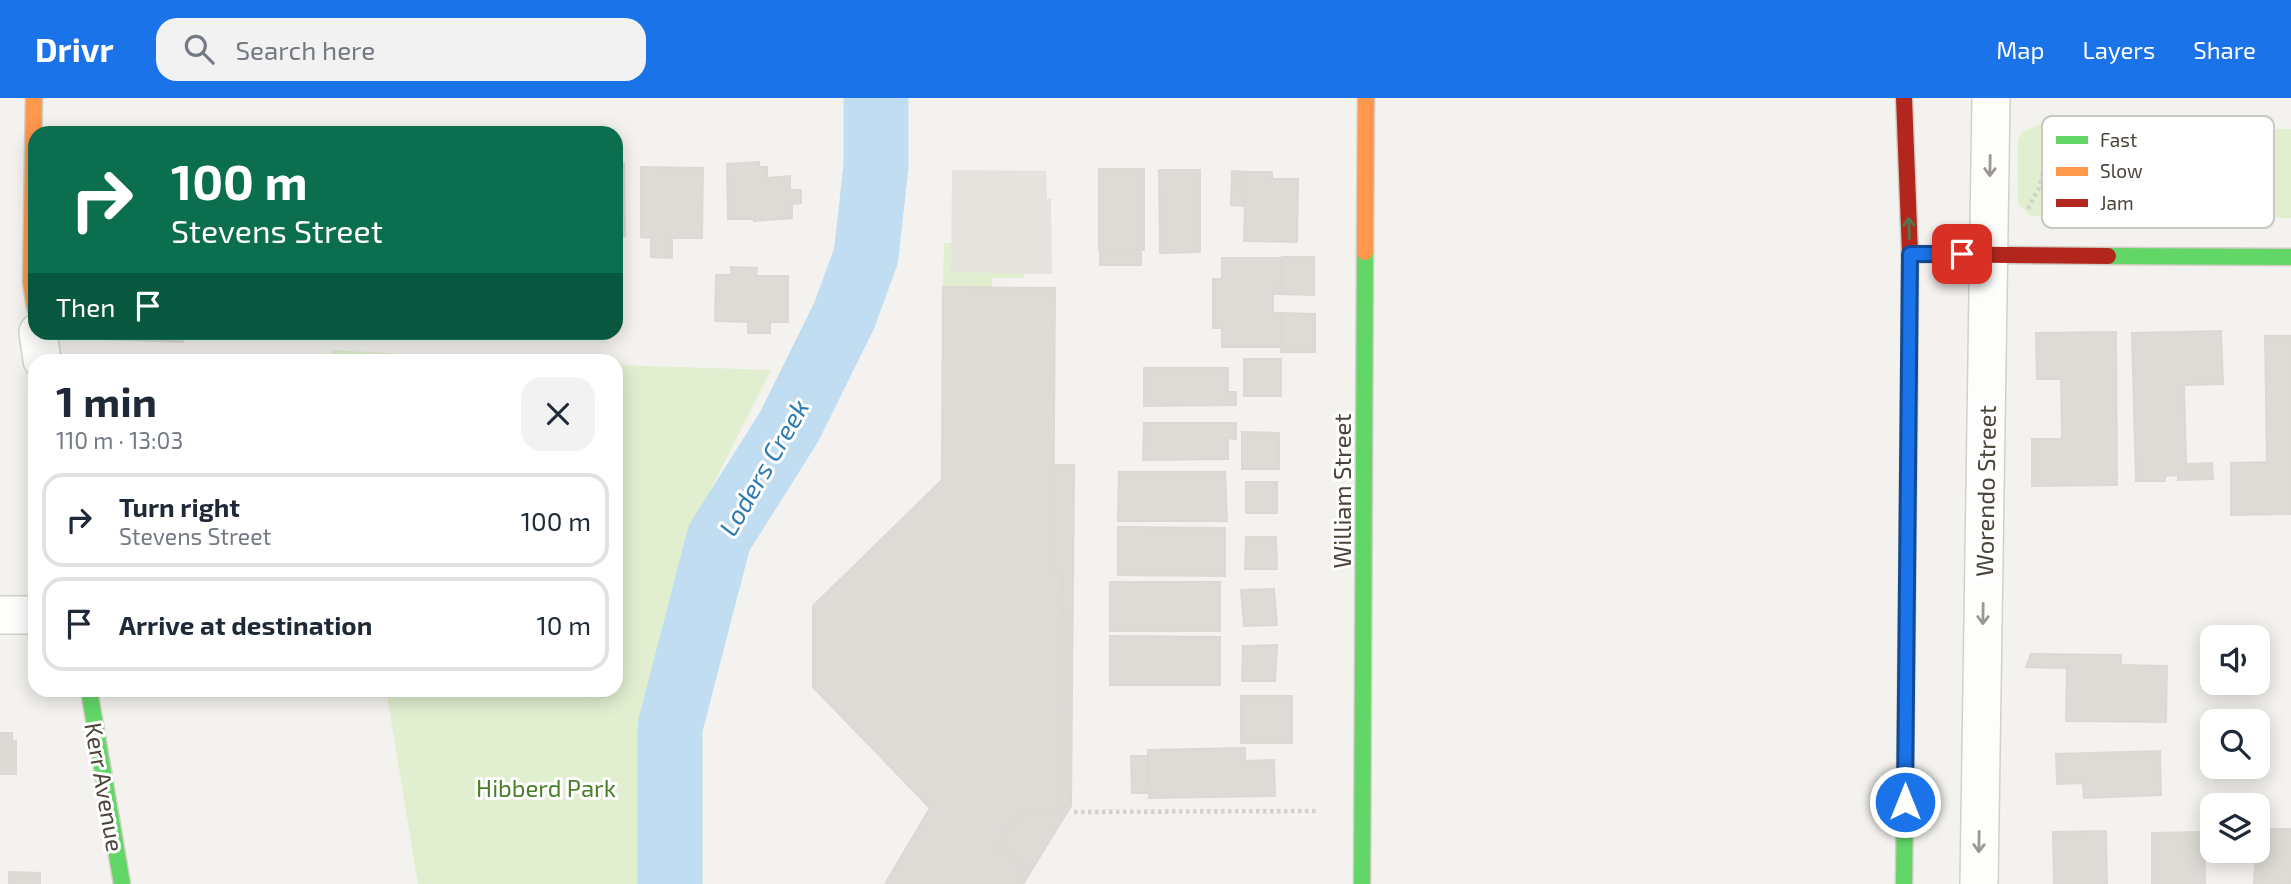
<!DOCTYPE html>
<html lang="en">
<head>
<meta charset="utf-8">
<style>
	:root { --surface:#fff; --page:#f2f2f3; --text:#1f2937; --muted:#747a83; --line:#e0e1e3; --accent:#1a73e8 }
	body { margin:0; font-family:"Exo 2",sans-serif; background:var(--page); color:var(--text); height:100vh; display:flex; flex-direction:column; font-size:26px; white-space:nowrap }
	* { box-sizing:border-box; margin:0 }
	p { font-size:23px; color:var(--muted) }
	.icon { flex:none; width:38px; height:38px; fill:none; stroke:currentColor; stroke-width:2; stroke-linecap:round; stroke-linejoin:round }
	.map { position:relative; flex:1; overflow:hidden }
	.sheet { position:absolute; left:28px; top:256px; width:595px; height:343px; display:flex; flex-direction:column; background:var(--surface); border-radius:21px; box-shadow:0 4px 18px #0003 }
	.sheet>* { flex:none }
	.guide { position:absolute; left:28px; top:28px; width:595px; height:214px; border-radius:21px; box-shadow:0 4px 18px #0003; background:#0b6e4f; color:#fff; overflow:hidden }
	.buttons { position:absolute; left:2200px; top:527px; display:grid; gap:14px }
	.buttons a { display:grid; place-items:center; width:70px; height:70px; border-radius:14px; background:var(--surface); box-shadow:0 4px 18px #0003; font-size:35px }
	.pin { position:absolute; display:grid; place-items:center; width:60px; height:60px; color:#fff; margin:-30px; border-radius:14px; box-shadow:0 4px 10px #0006 }
	.me { position:absolute; width:77px; margin:-38px; rotate:0deg; stroke-linejoin:round; filter:drop-shadow(0 0 5px #0008) }
	.turn { display:flex; align-items:center; gap:24px; height:147px; padding:0 28px; font-size:32px }
	.turn .icon { width:91px; height:91px; stroke-width:2.5 }
	.turn b { display:block; font-size:49px; line-height:60px }
	.then { display:flex; align-items:center; height:66px; padding:0 28px; background:#0003; gap:14px; font-size:26px }
	.round { display:grid; place-items:center; flex:none; width:74px; height:74px; border-radius:21px; background:var(--page) }
	.overview { display:flex; align-items:center; justify-content:space-between; height:119px; padding:0 28px }
	h1 { font-size:42px; font-weight:700; line-height:52px }
	ul { padding:0; list-style:none }
	li { display:flex; align-items:center; gap:21px; height:94px; margin:0 14px 10px; padding:0 14px; border:4px solid var(--line); border-radius:21px }
	li div { flex:1 }
	li b { display:block; font-size:26px }
	li em { font-style:normal }
	header { display:flex; align-items:center; gap:42px; box-sizing:border-box; height:98px; padding:0 35px; background:var(--accent); color:#fff }
	header strong { font-size:33px }
	nav { display:flex; gap:38px; margin-inline-start:auto; font-size:24px }
	.search { width:490px; height:63px; background:var(--page); display:flex; align-items:center; gap:18px; box-sizing:border-box; padding:0 24px; border-radius:21px; color:var(--muted); font-size:26px }
	.map>svg:first-child { display:block }
</style>
</head>
<body>
<header>
<strong>Drivr</strong>
<div class="search"><svg class="icon" aria-label="search" viewBox="0 0 24 24"><circle cx="10" cy="10" r="6"/><path d="M15 15l6 6"/></svg>Search here</div>
<nav><a>Map</a><a>Layers</a><a>Share</a></nav>
</header>
<div class="map">
<svg width="2291" height="786" viewBox="0 0 2291 786">
	<rect width="100%" height="100%" fill="#f4f2ee"/>
	<!-- green -->
	<g fill="#e1eecf">
		<polygon points="2038,27 2291,31 2291,120 2030,118 2018,105 2018,42 2022,34"/>
		<polygon points="944,145 952,145 952,174 1023,175 1024,180 992,180 992,189 943,189"/>
		<polygon points="331,252 518,262 333,262"/>
		<polygon points="616,267 771,272 694,425 652,610 652,786 418,786 386,592 616,592"/>
	</g>
	<!-- parking -->
	<polygon fill="#e6e3df" points="952,72 1046,73 1047,101 1051,101 1052,176 951,174"/>
	<g fill="none" stroke-linecap="round" stroke-linejoin="round">
		<!-- river -->
		<polyline stroke="#c0ddf1" stroke-width="65" points="670,786 670,629 719,440 789,329 844,218 866,158 876,68 876,0"/>
	</g>
	<!-- building -->
	<g fill="#dedbd6" stroke="#dcd9d4" stroke-width="2">
		<polygon points="759,64 759,69 767,69 767,80 790,78 790,92 801,92 801,105 792,106 792,120 754,123 754,121 728,121 727,66"/>
		<polygon points="616,65 624,65 625,138 616,139"/>
		<polygon points="641,69 703,70 702,140 672,140 672,160 651,159 651,140 641,139"/>
		<rect x="1099" y="71" width="45" height="81"/>
		<polygon points="1159,72 1200,72 1200,154 1160,155"/>
		<polygon points="1232,73 1246,74 1245,108 1231,107"/>
		<polygon points="1246,74 1272,74 1272,81 1298,81 1297,144 1244,143"/>
		<rect x="1100" y="152" width="41" height="15"/>
		<polygon points="1314,159 1314,197 1280,196 1282,159"/>
		<polygon points="1222,160 1282,160 1280,196 1273,196 1273,215 1281,215 1281,249 1222,249 1222,230 1213,230 1213,181 1222,181"/>
		<polygon points="731,169 757,170 756,178 788,178 788,224 770,224 770,235 748,235 748,224 715,223 716,177 731,177"/>
		<polygon points="943,189 1055,190 1053,472 1063,472 1061,716 1019,715 998,751 1027,768 1016,786 885,786 930,710 813,589 813,508 942,382"/>
		<polygon points="1281,215 1315,216 1315,254 1281,254"/>
		<polygon points="2221,233 2223,286 2184,287 2186,366 2212,365 2213,381 2178,382 2178,377 2165,378 2165,383 2136,383 2132,235"/>
		<polygon points="102,234 183,234 183,244 102,241"/>
		<polygon points="2116,234 2117,387 2032,388 2032,341 2062,341 2061,281 2037,281 2036,235"/>
		<polygon points="2265,238 2291,238 2291,416 2231,417 2231,365 2267,364"/>
		<rect x="1244" y="261" width="37" height="37"/>
		<polygon points="1144,270 1228,270 1228,294 1236,294 1236,307 1144,308"/>
		<polygon points="1144,325 1236,325 1236,341 1228,340 1228,361 1143,362"/>
		<polygon points="1242,334 1279,335 1279,371 1242,371"/>
		<polygon points="1054,367 1074,367 1071,708 1023,786 1016,786 1027,768 998,751 1019,715 1061,716 1063,472 1053,472"/>
		<polygon points="1119,374 1225,374 1227,423 1118,423"/>
		<rect x="1246" y="384" width="31" height="31"/>
		<polygon points="1118,429 1225,430 1225,478 1118,477"/>
		<polygon points="1246,439 1276,439 1277,471 1245,471"/>
		<rect x="1110" y="484" width="110" height="49"/>
		<polygon points="1274,491 1277,527 1244,528 1241,492"/>
		<polygon points="1110,538 1220,539 1220,587 1110,587"/>
		<polygon points="1277,547 1275,583 1242,583 1243,548"/>
		<polygon points="2031,556 2121,557 2121,567 2167,568 2166,624 2066,623 2067,570 2026,569"/>
		<rect x="1241" y="598" width="51" height="47"/>
		<polygon points="0,635 12,635 12,643 16,643 16,676 0,676"/>
		<polygon points="1245,650 1245,663 1274,662 1275,698 1149,700 1148,652"/>
		<polygon points="2160,653 2161,697 2084,700 2083,685 2057,686 2056,656"/>
		<polygon points="1131,658 1148,658 1149,695 1132,695"/>
		<polygon points="2258,726 2263,726 2264,731 2291,731 2291,786 2254,786"/>
		<polygon points="2106,733 2107,786 2054,786 2053,734"/>
		<polygon points="2204,734 2205,786 2152,786 2152,735"/>
		<polygon points="9,774 40,775 40,786 9,786"/>
	</g>
	<g fill="none" stroke-linecap="round" stroke-linejoin="round">
		<!-- street casing -->
		<g stroke="#d2d0cb" stroke-width="40">
			<g id="street">
				<polyline points="38,234 42,262"/>
				<polyline points="0,517 35,517"/>
				<polyline points="1979,786 1991,0"/>
			</g>
		</g>
		<!-- fast casing -->
		<g stroke="#d3cfc5" stroke-width="19">
			<g id="fast">
				<polyline points="2108,158 2291,159"/>
				<polyline points="89,592 122,786"/>
				<polyline points="1362,786 1365,154"/>
				<polyline points="1904,786 1909,304"/>
			</g>
		</g>
		<!-- slow casing -->
		<g stroke="#d3cfc5" stroke-width="19">
			<g id="slow">
				<polyline points="34,0 31,184 35,210"/>
				<polyline points="1365,154 1366,0"/>
			</g>
		</g>
		<!-- jam casing -->
		<g stroke="#d3cfc5" stroke-width="19">
			<g id="jam">
				<polyline points="1904,0 1910,156 1909,304"/>
				<polyline points="1910,156 2108,158"/>
			</g>
		</g>
		<!-- path -->
		<g stroke="#d3d2cc" stroke-width="4.5" stroke-dasharray="3.5 3.5" stroke-linecap="butt">
			<polyline points="2028,111 2039,90 2051,46"/>
			<polyline points="1074,714 1319,713"/>
		</g>
		<!-- street -->
		<use href="#street" stroke="#fdfdfc" stroke-width="37"/>
		<!-- fast -->
		<use href="#fast" stroke="#63d668" stroke-width="16"/>
		<!-- slow -->
		<use href="#slow" stroke="#ff974d" stroke-width="16"/>
		<!-- jam -->
		<use href="#jam" stroke="#b3261e" stroke-width="16"/>
	</g>
	<!-- one-way arrows -->
	<defs><path id="oneway-shaft" d="M-6 0H5M1.5-3L5.5 0L1.5 3" fill="none" stroke-width="1.6" stroke-linecap="round" stroke-linejoin="round" transform="scale(1.75)"/></defs>
	<g stroke="#9b9791">
		<use href="#oneway-shaft" transform="translate(1990 68) rotate(91)"/>
		<use href="#oneway-shaft" transform="translate(1983 516) rotate(91)"/>
		<use href="#oneway-shaft" transform="translate(1979 744) rotate(91)"/>
	</g>
	<use stroke="#537749" href="#oneway-shaft" transform="translate(1909 130) rotate(-92)"/>
	<g fill="none" stroke-linecap="round" stroke-linejoin="round">
		<!-- route casing -->
		<g stroke="#114b97" stroke-width="18">
			<polyline id="route" points="1905,704 1910,156 1962,156"/>
		</g>
		<!-- route -->
		<use href="#route" stroke="#1a73e8" stroke-width="12"/>
	</g>
	<g text-anchor="middle" dominant-baseline="central" stroke-width="6" stroke-linejoin="round" paint-order="stroke">
		<!-- street labels -->
		<g font-size="24" fill="#4b4439" stroke="#fff">
			<text transform="translate(1341 393) rotate(-90)">William Street</text>
			<text transform="translate(1985 393) rotate(-89)">Worendo Street</text>
			<text transform="translate(105 689) rotate(80)">Kerr Avenue</text>
		</g>
		<!-- park labels -->
		<g font-size="24" fill="#4a7f2a" stroke="#fff">
			<text x="546" y="689">Hibberd Park</text>
		</g>
		<!-- water labels -->
		<g font-size="26" font-style="italic" fill="#2e7ab2" stroke="#fff">
			<text transform="translate(763 369) rotate(-60)">Loders Creek</text>
		</g>
	</g>
	<!-- legend -->
	<rect x="2042" y="18" width="232" height="112" rx="10" fill="#fff" stroke="#c9c7c4" stroke-width="2"/>
	<rect x="2056" y="38" width="32" height="8" fill="#63d668"/>
	<rect x="2056" y="69" width="32" height="9" fill="#ff974d"/>
	<rect x="2056" y="101" width="32" height="8" fill="#b3261e"/>
	<g font-size="19" fill="#4b4439">
		<text x="2100" y="49">Fast</text>
		<text x="2100" y="80">Slow</text>
		<text x="2100" y="112">Jam</text>
	</g>
</svg>
<div class="buttons">
<a><svg class="icon" aria-label="sound" viewBox="0 0 24 24"><path d="M4 9h4l5-4v14l-5-4H4zM17 9q2 3 0 6"/></svg></a>
<a><svg class="icon" aria-label="search" viewBox="0 0 24 24"><circle cx="10" cy="10" r="6"/><path d="M15 15l6 6"/></svg></a>
<a><svg class="icon" aria-label="layers" viewBox="0 0 24 24"><path d="M12 4l9 5-9 5-9-5zM3 14l9 5 9-5"/></svg></a>
</div>
<div class="pin" style="left:1962px;top:156px;background:#d93025"><svg class="icon" aria-label="arrive" viewBox="0 0 24 24"><path d="M6 21V4h12l-3 4 3 4H6"/></svg></div>
<svg class="me" style="left:1905px;top:704px" viewBox="-20 -20 40 40"><circle r="17" fill="#1a73e8" stroke="#fff" stroke-width="3"/><path d="M0-11L8 9 0 5-8 9z" fill="#fff"/></svg>
<div class="guide">
<div class="turn"><svg class="icon" aria-label="right" viewBox="0 0 24 24"><path d="M7 20v-9h11M14 6l5 5-5 5"/></svg><div><b>100 m</b>Stevens Street</div></div>
<div class="then">Then<svg class="icon" aria-label="arrive" viewBox="0 0 24 24"><path d="M6 21V4h12l-3 4 3 4H6"/></svg></div>
</div>
<section class="sheet">
<div class="overview"><div><h1>1 min</h1><p>110 m · 13:03</p></div><a class="round"><svg class="icon" aria-label="close" viewBox="0 0 24 24"><path d="M6 6l12 12M18 6L6 18"/></svg></a></div>
<ul>
<li><svg class="icon" aria-label="right" viewBox="0 0 24 24"><path d="M7 20v-9h11M14 6l5 5-5 5"/></svg><div><b>Turn right</b><p>Stevens Street</p></div><em>100 m</em></li>
<li><svg class="icon" aria-label="arrive" viewBox="0 0 24 24"><path d="M6 21V4h12l-3 4 3 4H6"/></svg><div><b>Arrive at destination</b></div><em>10 m</em></li>
</ul>
</section>
</div>
</body>
</html>
